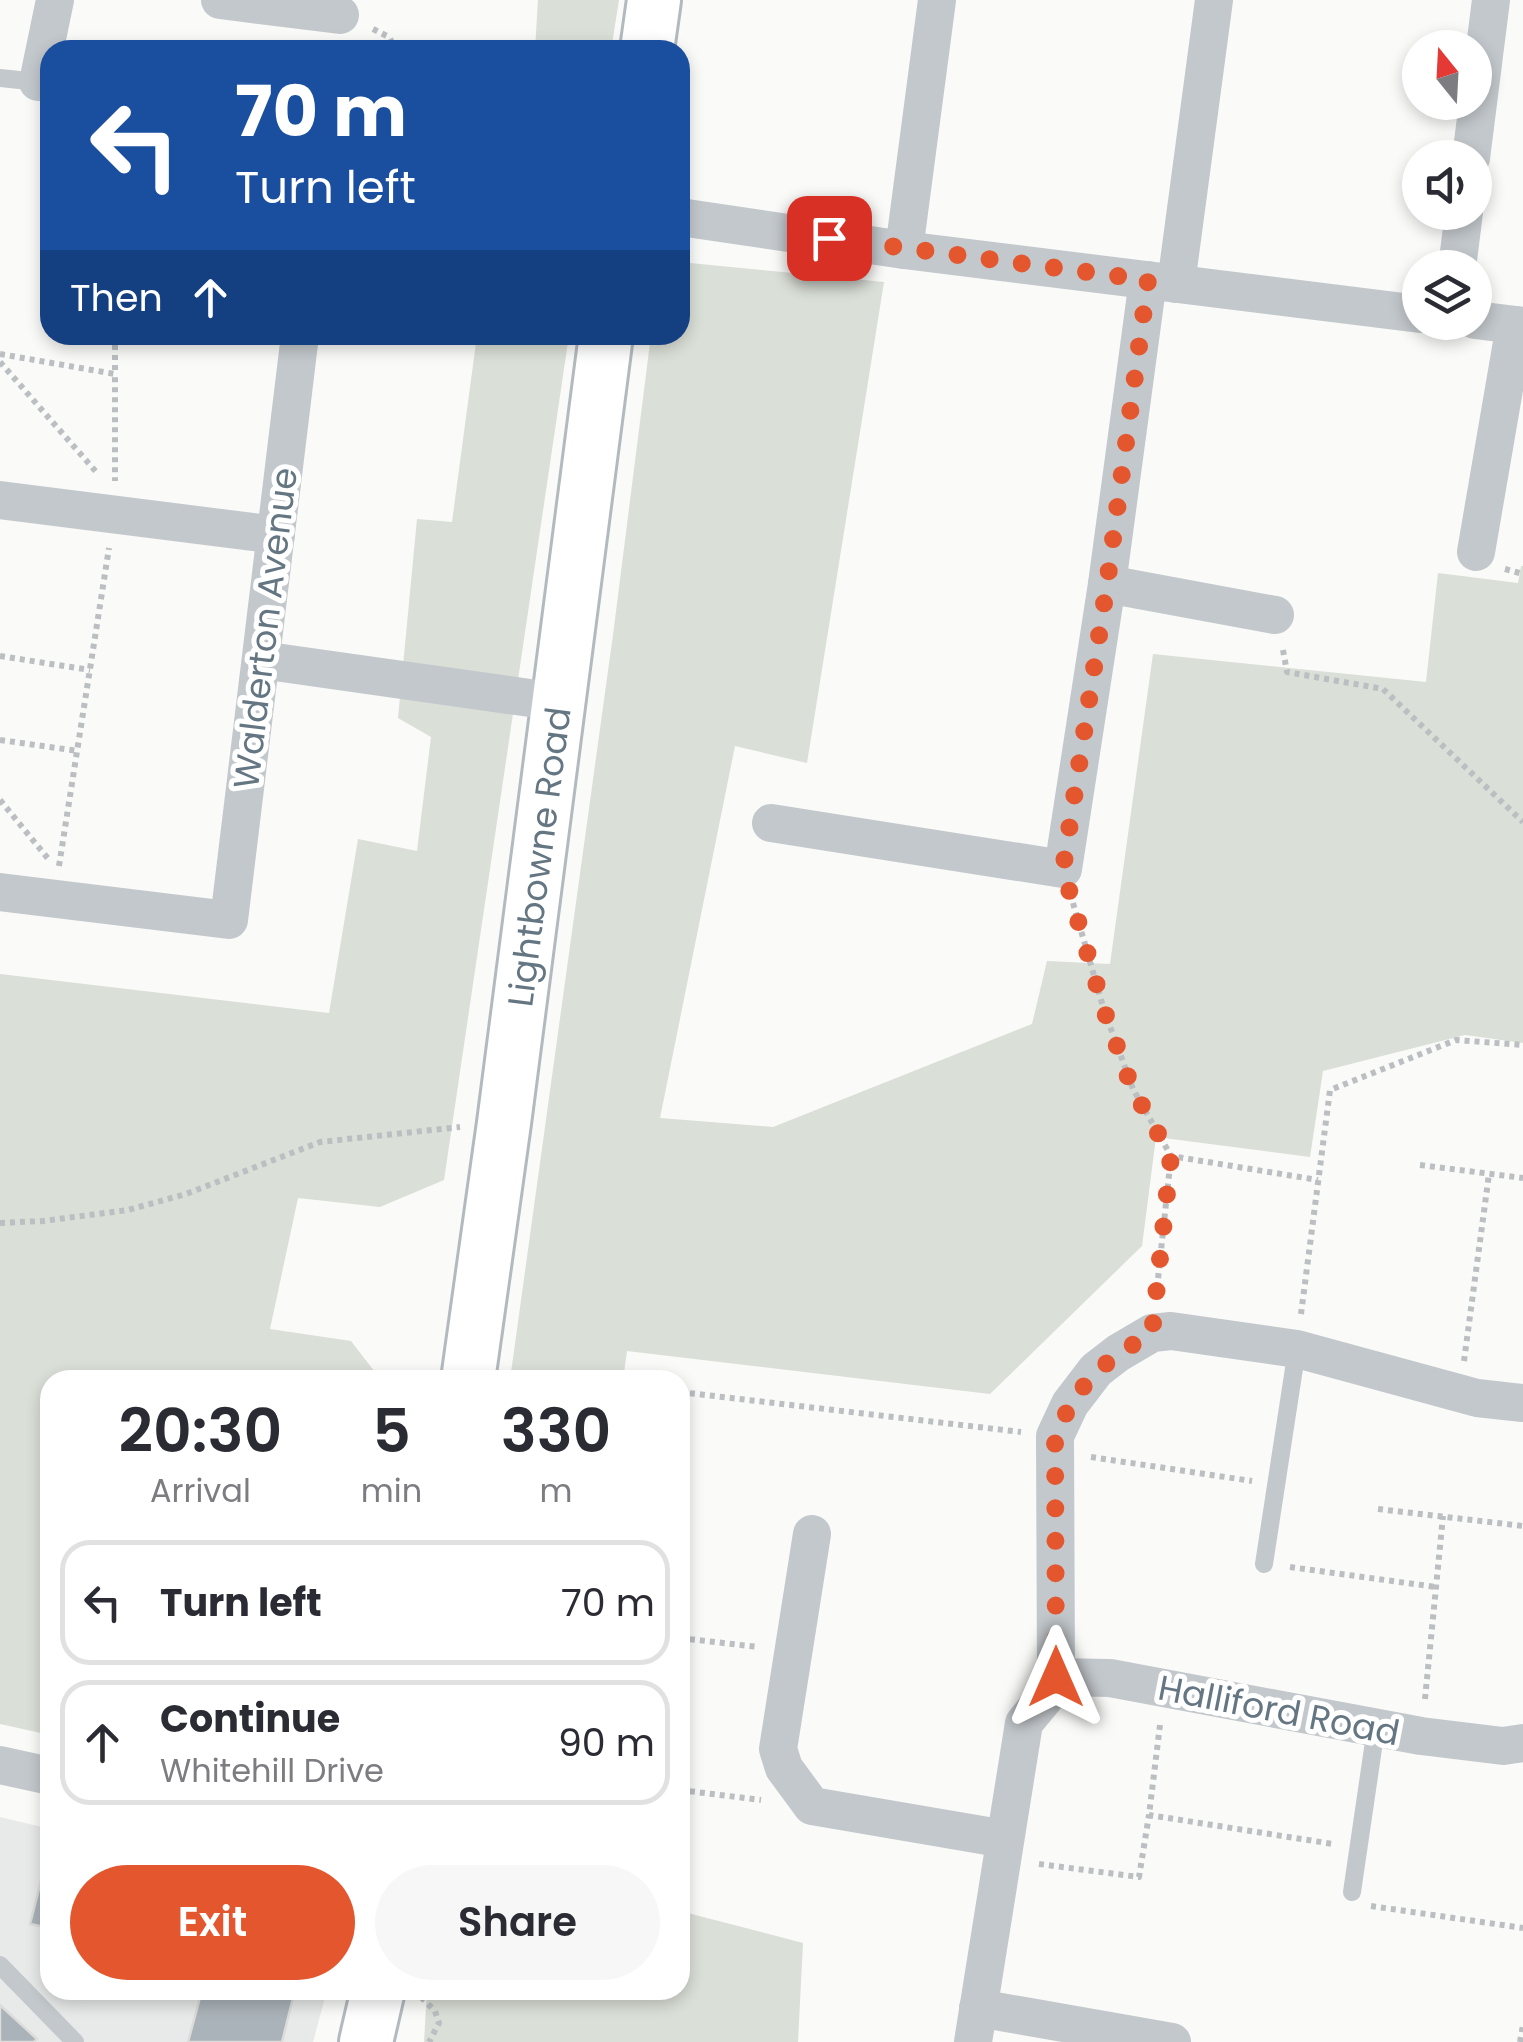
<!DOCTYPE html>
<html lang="en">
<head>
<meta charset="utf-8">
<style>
	:root { --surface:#fff; --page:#f7f7f7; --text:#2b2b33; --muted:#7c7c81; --line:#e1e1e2; --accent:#e4572e }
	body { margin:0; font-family:Poppins,sans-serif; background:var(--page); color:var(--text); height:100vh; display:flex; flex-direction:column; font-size:38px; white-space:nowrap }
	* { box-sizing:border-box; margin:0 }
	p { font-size:32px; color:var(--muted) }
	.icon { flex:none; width:55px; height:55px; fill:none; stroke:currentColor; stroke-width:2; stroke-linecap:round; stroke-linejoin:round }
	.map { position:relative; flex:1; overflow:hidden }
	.drawer { position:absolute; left:40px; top:1370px; width:650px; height:630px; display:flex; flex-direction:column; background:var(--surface); border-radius:30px; box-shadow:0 5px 15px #0003 }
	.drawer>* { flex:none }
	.banner { position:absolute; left:40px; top:40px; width:650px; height:305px; border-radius:30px; box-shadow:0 5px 15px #0003; background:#1a4fa0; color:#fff; overflow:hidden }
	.needle { width:65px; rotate:342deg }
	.fabs { position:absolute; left:1402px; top:30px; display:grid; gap:20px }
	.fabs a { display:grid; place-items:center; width:90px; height:90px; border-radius:50%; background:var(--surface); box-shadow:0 5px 15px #0003; font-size:50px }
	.pin { position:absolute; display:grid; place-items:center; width:85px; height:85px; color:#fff; margin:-42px; border-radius:20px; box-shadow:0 5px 15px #0006 }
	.me { position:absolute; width:110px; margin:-55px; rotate:0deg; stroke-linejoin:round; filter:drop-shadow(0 0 8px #0008) }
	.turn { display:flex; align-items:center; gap:35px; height:210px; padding:0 30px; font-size:45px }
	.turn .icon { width:130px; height:130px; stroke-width:2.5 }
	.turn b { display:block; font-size:70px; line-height:85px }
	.then { display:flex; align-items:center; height:95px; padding:0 30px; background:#0003; gap:20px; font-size:38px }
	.eta { display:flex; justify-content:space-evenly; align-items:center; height:170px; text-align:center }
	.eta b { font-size:60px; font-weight:600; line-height:70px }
	.primary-button { display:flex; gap:20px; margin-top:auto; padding:20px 30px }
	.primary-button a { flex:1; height:115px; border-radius:60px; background:var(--accent); color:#fff; font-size:40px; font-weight:600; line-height:115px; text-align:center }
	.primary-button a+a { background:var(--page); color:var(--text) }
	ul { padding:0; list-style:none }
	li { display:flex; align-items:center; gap:30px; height:125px; margin:0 20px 15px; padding:0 10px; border:5px solid var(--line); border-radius:30px }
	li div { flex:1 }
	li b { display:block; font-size:38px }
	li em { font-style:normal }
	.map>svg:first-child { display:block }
</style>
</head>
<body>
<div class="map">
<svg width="1523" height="2042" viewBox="0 0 1523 2042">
	<rect width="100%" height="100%" fill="#fafaf8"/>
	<!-- built -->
	<polygon fill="#e8e9e9" points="0,1817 50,1829 50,1990 327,1990 313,2042 0,2042"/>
	<!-- green -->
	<g fill="#dadfd7">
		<polygon points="538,0 619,0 611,50 535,50"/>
		<polygon points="680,262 884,282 807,763 735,746 660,1118 773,1127 1032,1024 1047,961 1110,964 1153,654 1426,682 1438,573 1518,583 1521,566 1523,566 1523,1043 1465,1035 1323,1071 1310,1157 1156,1137 1142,1246 990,1394 627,1351 623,1380 510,1380 613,635 651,335 680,335"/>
		<polygon points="477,335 569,335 444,1180 380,1207 298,1198 270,1329 351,1341 381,1380 50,1380 50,1735 0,1724 0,974 329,1013 358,839 417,851 431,737 398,718 417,519 452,522"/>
		<polygon points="680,1911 803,1943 798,2042 424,2042 427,1990 680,1990"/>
	</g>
	<!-- building -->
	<g fill="#aab3b9" stroke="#dcdcda" stroke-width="2.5">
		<polygon points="50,1846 50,1928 30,1924"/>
		<polygon points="202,1990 295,1990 282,2042 188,2042"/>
		<polygon points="0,2005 37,2039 34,2042 0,2042"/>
	</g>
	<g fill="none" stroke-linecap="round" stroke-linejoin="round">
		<!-- secondary casing -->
		<g stroke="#b3babf" stroke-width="58">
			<g id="secondary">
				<polyline points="647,50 654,0"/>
				<path id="s1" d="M468,1380L504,1123L606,335"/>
				<polyline points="366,2042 378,1990"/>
			</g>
		</g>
		<!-- path -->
		<g stroke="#bbbfc2" stroke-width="6" stroke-dasharray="5 5" stroke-linecap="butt">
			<polyline points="373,29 389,37 396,50"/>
			<polyline points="115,335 115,374"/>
			<polyline points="0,354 115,374 115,481"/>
			<polyline points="0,362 98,474"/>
			<polyline points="1505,569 1523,574"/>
			<polyline points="1283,650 1287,672 1383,689 1523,822"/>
			<polyline points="0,656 90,670"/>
			<polyline points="0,740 78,751"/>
			<polyline points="0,800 50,861"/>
			<polyline points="59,866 109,548"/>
			<polyline points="1073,903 1104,1010 1133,1089 1171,1156 1318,1180"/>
			<polyline points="1420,1165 1523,1178"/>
			<polyline points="0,1223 43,1221 128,1210 186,1194 320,1142 460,1127"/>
			<polyline points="1156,1298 1171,1156"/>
			<polyline points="1301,1314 1330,1090 1456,1040 1523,1045"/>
			<polyline points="1464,1361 1489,1174"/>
			<polyline points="680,1392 1021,1432"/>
			<polyline points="1091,1457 1252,1481"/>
			<polyline points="1378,1509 1523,1526"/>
			<polyline points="1290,1567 1436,1587"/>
			<polyline points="680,1638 758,1647"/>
			<polyline points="1425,1699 1443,1516"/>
			<polyline points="1160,1725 1149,1815 1333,1844"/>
			<polyline points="680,1790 761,1800"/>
			<polyline points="1039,1864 1139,1877 1149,1815"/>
			<polyline points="1371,1906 1523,1928"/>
			<polyline points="421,1997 435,2011 439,2023 429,2042"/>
			<polyline points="1520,2042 1523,2025"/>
		</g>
		<!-- service -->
		<g stroke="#c3c8cc" stroke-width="18">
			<polyline points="0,78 38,82"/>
			<polyline points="1264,1564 1297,1349"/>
			<polyline points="1352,1892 1376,1728"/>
			<polyline points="0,1965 75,2042"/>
		</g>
		<!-- minor -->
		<g stroke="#c3c8cc" stroke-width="38">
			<polyline points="220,0 340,15"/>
			<polyline points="38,82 55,0"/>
			<polyline points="1471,158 1491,0"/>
			<polyline points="680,217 904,250 1420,314"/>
			<polyline points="904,250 937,0"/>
			<polyline points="1457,268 1464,212"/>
			<polyline points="1176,284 1214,0"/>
			<polyline points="1475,320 1523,326"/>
			<polyline points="0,500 276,535"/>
			<polyline points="1476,552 1515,325"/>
			<polyline points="1107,584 1275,615"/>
			<polyline points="261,660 558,702"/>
			<polyline points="771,823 1063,869 1107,584 1148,280"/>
			<polyline points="0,892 229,920 300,335"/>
			<polyline points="812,1534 778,1749 784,1768 812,1806 1005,1839"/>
			<polyline points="1056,1677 1055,1436 1070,1404 1096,1370 1118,1353 1152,1333 1171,1331 1297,1349 1477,1398 1523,1403"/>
			<polyline points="0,1765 50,1776"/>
			<polyline points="978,2008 1172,2042"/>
			<polyline points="973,2042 1024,1723 1057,1683 1056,1677 1110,1678 1421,1736 1503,1746 1523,1743"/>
		</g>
		<!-- secondary -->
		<use href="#secondary" stroke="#fff" stroke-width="52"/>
	</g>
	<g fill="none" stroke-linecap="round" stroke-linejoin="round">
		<!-- route -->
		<path stroke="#e4572e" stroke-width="18" stroke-dasharray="0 32.4" d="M829,238L1148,280L1107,584L1063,869L1104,1010L1132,1088L1171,1156L1152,1333C1101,1363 1079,1382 1055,1436L1056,1677"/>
	</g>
	<g text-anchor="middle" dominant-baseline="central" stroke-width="10" stroke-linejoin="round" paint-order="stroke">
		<!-- street labels -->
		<g font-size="35" fill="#657683" stroke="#fff">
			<text transform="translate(265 628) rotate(-83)">Walderton Avenue</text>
			<text stroke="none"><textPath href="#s1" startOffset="528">Lightbowne Road</textPath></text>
			<text transform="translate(1279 1710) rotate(11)">Halliford Road</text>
		</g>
	</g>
</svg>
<div class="fabs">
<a><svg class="needle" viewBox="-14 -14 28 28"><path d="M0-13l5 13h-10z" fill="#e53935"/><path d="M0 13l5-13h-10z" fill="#7c7c81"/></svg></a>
<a><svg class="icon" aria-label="sound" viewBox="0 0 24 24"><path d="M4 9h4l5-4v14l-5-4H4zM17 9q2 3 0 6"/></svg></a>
<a><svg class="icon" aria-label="layers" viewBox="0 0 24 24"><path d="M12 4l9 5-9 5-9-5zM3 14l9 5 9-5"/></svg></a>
</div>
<div class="pin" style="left:829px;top:238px;background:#d93025"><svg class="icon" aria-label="arrive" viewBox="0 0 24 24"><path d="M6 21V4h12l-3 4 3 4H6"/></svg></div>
<svg class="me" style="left:1056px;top:1677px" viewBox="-20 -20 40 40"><path d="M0-17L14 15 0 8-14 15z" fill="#e4572e" stroke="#fff" stroke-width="4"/></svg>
<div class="banner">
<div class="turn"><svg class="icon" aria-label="left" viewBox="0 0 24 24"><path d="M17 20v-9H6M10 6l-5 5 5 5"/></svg><div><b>70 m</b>Turn left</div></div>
<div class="then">Then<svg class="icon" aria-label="ahead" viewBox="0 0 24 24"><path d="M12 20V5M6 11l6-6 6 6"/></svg></div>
</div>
<section class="drawer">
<div class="eta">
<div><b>20:30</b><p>Arrival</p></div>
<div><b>5</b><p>min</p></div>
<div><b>330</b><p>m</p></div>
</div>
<ul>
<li><svg class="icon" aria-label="left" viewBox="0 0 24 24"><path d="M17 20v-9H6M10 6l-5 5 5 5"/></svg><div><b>Turn left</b></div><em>70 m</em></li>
<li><svg class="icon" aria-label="ahead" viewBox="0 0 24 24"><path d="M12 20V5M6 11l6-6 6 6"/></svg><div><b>Continue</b><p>Whitehill Drive</p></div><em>90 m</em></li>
</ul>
<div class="primary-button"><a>Exit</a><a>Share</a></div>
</section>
</div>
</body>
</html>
